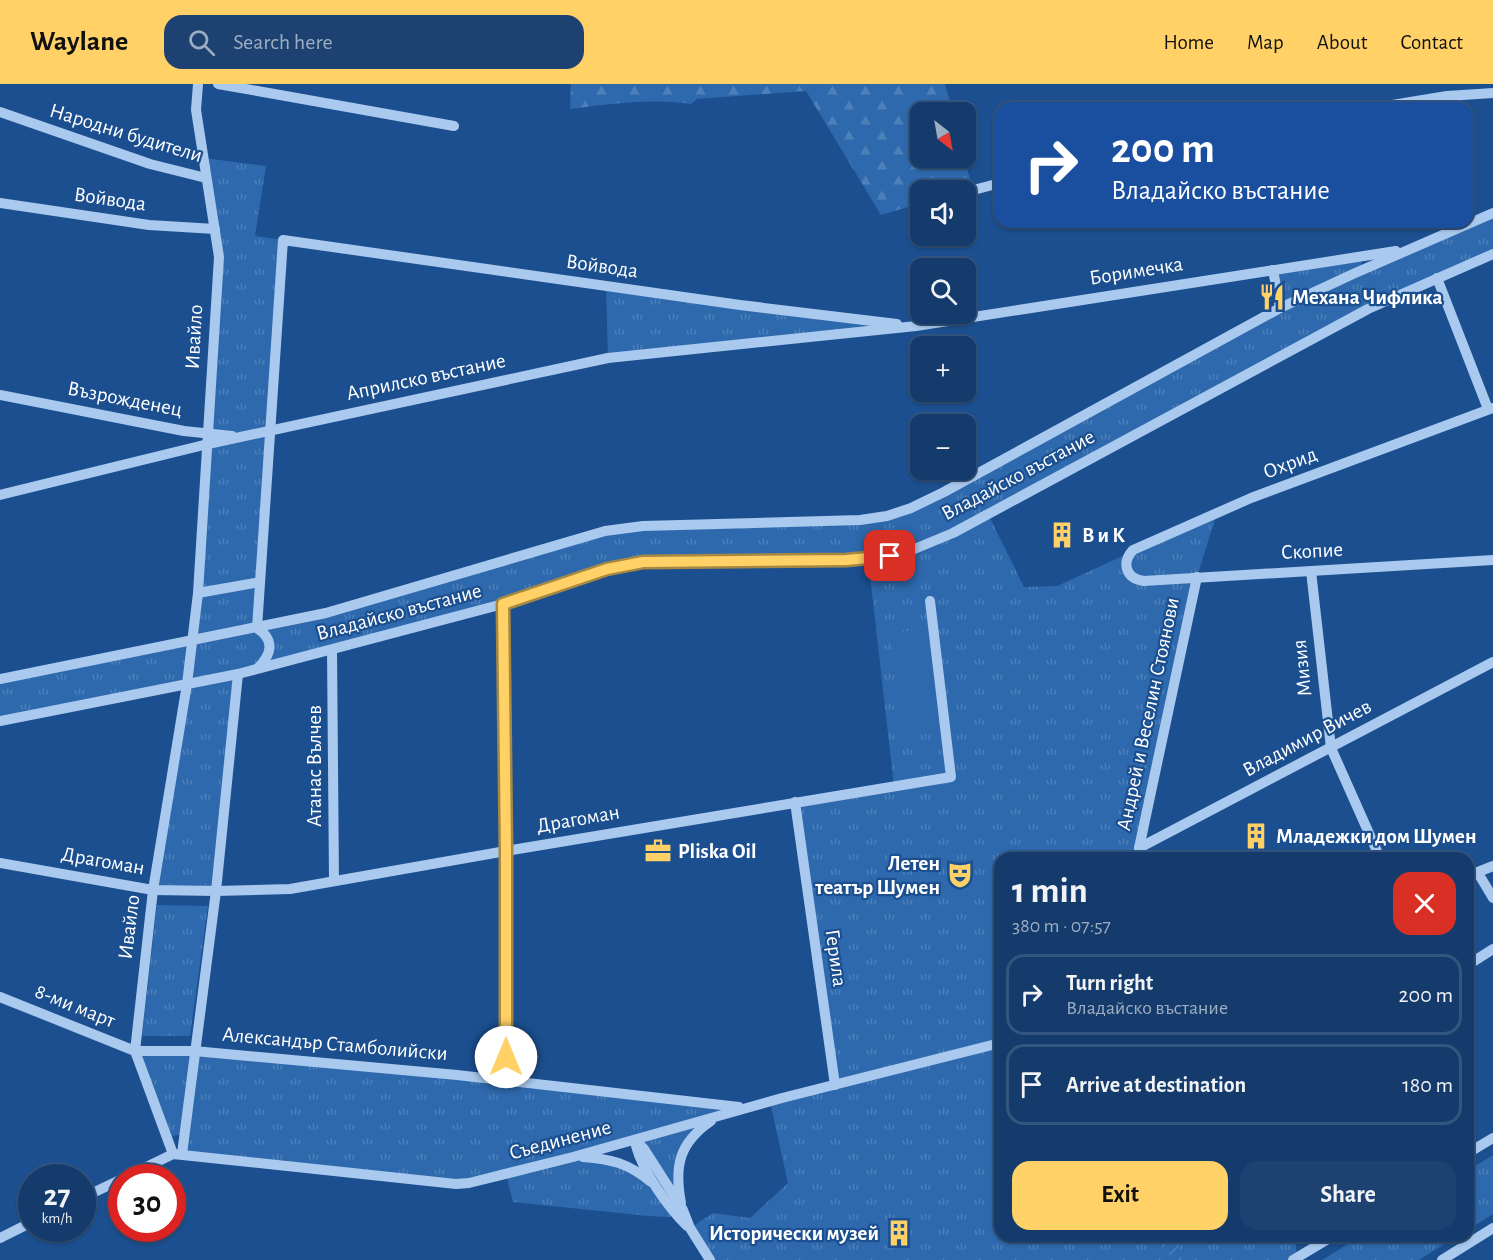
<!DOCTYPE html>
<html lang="en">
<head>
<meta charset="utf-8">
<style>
	:root { --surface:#143b6b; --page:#1d4271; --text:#f1f3f6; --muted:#9dadc1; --line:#33557e; --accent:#ffd166 }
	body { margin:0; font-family:"Alegreya Sans",sans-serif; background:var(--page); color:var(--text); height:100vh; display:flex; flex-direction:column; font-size:22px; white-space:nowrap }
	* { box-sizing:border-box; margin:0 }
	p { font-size:20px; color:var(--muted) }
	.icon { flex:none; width:33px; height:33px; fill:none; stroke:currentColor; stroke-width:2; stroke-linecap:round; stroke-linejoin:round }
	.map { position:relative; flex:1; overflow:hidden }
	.panel { position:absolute; left:994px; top:768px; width:480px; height:390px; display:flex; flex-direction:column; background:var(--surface); border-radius:18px; box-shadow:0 2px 4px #0004,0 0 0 2px var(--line) }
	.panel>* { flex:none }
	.hud { position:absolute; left:994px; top:18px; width:480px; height:126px; border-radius:18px; box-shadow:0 2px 4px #0004,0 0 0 2px var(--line); background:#1a4fa0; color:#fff; overflow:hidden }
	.needle { width:39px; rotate:149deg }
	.fabs { position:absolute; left:910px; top:18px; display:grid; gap:12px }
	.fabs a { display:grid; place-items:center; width:66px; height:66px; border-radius:12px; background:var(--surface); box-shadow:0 2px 4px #0004,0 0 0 2px var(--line); font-size:30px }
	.speed { position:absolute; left:18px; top:1080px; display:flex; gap:12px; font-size:30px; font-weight:700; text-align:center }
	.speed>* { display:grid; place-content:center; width:78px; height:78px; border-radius:50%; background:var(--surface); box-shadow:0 2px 4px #0004,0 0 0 2px var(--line); line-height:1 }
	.speed small { font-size:15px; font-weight:400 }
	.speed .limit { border:9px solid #d22; background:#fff; color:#111 }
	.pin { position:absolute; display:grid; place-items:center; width:51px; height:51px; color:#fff; margin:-26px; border-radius:12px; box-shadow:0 3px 9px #0006 }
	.me { position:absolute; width:66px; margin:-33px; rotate:0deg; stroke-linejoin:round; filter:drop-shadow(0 0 4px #0008) }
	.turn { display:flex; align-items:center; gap:21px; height:126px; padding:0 18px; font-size:27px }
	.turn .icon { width:78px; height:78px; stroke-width:2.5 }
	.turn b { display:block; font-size:42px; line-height:51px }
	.round { display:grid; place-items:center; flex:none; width:63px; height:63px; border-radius:18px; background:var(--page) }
	.overview { display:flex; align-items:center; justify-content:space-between; height:102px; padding:0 18px }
	h1 { font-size:36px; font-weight:700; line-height:45px }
	.button { display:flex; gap:12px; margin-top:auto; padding:12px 18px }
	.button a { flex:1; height:69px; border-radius:18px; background:var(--accent); color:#111; font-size:24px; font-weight:700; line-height:69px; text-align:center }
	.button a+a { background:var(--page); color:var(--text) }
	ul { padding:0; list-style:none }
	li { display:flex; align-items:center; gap:18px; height:81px; margin:0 12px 9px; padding:0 6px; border:3px solid var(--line); border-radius:18px }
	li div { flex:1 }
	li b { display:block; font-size:22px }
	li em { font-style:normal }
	header { display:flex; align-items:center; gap:36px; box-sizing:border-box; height:84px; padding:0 30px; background:var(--accent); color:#111 }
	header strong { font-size:28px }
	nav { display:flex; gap:33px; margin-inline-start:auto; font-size:21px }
	.search { width:420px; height:54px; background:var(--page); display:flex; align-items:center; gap:15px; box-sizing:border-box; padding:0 21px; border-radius:18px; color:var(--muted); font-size:22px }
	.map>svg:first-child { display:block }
</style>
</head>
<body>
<header>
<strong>Waylane</strong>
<div class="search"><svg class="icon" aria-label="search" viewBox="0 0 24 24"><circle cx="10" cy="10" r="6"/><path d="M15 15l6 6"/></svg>Search here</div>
<nav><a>Home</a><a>Map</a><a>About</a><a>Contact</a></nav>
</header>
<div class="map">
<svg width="1493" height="1176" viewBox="0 0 1493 1176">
	<defs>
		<pattern id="grass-tufts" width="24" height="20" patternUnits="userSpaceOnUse" patternTransform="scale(1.5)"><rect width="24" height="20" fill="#2e69ad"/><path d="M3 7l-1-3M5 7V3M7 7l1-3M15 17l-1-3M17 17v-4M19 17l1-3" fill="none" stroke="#4d80b9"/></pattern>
		<pattern id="forest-firs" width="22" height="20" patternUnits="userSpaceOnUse" patternTransform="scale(1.5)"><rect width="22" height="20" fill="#2e69ad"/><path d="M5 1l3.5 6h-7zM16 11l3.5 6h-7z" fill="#4d80b9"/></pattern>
		<pattern id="garden-furrows" width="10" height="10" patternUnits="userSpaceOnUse" patternTransform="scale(1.5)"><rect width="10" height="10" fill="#2e69ad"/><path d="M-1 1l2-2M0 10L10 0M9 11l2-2" fill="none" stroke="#4d80b9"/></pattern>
	</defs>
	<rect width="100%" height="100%" fill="#1b4f8f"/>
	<!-- grass -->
	<g fill="url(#grass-tufts)">
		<polygon points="204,74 266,82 255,152 283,156 257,543 594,449 837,438 911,424 1280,224 1273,186 1360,176 1362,181 1493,130 1493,170 1368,225 988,430 1024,503 1057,502 1217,429 1197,493 1143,774 1000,774 1000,1152 1295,1152 1297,1174 1293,1176 710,1176 690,1144 713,1129 750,1134 788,1099 770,1018 835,1000 795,718 894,702 868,474 643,478 239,590 216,807 153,806 187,600 0,637 0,595 194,555 219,173"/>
		<polygon points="606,202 916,242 608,274"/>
		<polygon points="157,821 208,822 190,952 142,952"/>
		<polygon points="194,967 746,1024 718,1033 680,1074 683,1126 635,1056 576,1072 638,1086 677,1131 669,1133 648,1132 513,1118 506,1090 469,1099 182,1070 183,1050 167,1053 136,968"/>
		<polygon points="1493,1071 1493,1130 1469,1145 1469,1086"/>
		<polygon points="1361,1152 1457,1152 1419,1176 1322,1176"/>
	</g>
	<!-- forest -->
	<path fill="url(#forest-firs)" d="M571,0H945L953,28H921V74H964L973,106H921V119L881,131L806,7L697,15L691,20C649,14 611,20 570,25Z"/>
	<!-- garden -->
	<polygon fill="url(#garden-furrows)" points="1153,1152 1173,1152 1183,1176 1173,1176"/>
	<!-- pitch -->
	<polygon fill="#2e69ad" points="928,546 938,640 902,645 891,548"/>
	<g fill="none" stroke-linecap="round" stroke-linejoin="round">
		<!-- minor -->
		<g stroke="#a9c9ee" stroke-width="10">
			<polyline points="218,0 454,42"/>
			<polyline points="1374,24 1447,12 1493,9"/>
			<polyline points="0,28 150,80 206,94"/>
			<polyline points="966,108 1000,99"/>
			<polyline points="0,119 149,141 215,145"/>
			<polyline points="1273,186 1280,224"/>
			<polyline points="1437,194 1488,325"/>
			<polyline points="0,311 184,347 232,352"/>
			<path d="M1493,324L1251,414L1133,466C1121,479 1126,495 1144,497L1493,476"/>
			<polyline points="0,411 208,360 608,274 916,242 1396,167"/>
			<polyline points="1311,487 1331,664 1380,774"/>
			<polyline points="198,509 260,498"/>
			<polyline points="503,520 506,767 506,996"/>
			<polyline points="332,566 334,797"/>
			<path d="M258,584C272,570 275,556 257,544L283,156L740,221L897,240"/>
			<polyline points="0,595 326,529 605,447 643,442 860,436 887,432 911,424 944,408 1280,224 1353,190 1493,129"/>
			<polyline points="0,637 238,590 503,520 607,485 643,478 846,476 890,472 912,466 953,449 1368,225 1493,170"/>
			<polyline points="795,718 835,1001"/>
			<polyline points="1139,764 1493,578"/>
			<polyline points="1143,774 1139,764 1197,493"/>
			<polyline points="0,779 153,806 216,807 290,805 506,767 951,693 930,517"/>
			<polyline points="1478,789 1493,814"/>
			<polyline points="1468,792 1493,782"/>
			<polyline points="1468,881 1493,865"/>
			<polyline points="0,913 135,967 194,967 457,991 739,1023"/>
			<polyline points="635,1056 644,1065 683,1126 690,1144 710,1176"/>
			<path d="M636,1062C643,1088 668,1123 687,1142"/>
			<polyline points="1468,1069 1493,1054"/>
			<polyline points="173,1070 135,967 153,806 187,600 198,509 219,173 196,26 198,0"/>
			<polyline points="182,1070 216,807 238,590"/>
			<path d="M583,1073C611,1075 628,1079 651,1098"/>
			<polyline points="124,1094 173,1070 456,1100 469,1099 573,1073 782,1014 1000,959"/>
			<polyline points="82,1114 122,1095"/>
			<path d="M681,1119C674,1082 679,1059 711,1037"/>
			<polyline points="0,1154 32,1138"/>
			<polyline points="1293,1176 1333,1152"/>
			<polyline points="1442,1176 1493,1144"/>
		</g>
	</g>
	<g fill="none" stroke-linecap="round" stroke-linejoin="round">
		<!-- route casing -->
		<g stroke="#a68842" stroke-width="15">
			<polyline id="route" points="506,973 506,766 503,520 607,485 643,478 846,476 890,472"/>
		</g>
		<!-- route -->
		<use href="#route" stroke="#ffd166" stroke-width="10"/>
	</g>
	<!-- icons -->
	<defs>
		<g id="restaurant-bare" transform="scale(2.07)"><path d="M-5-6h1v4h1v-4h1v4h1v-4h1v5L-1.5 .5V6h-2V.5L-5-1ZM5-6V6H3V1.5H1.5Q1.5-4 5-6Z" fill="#ffd166" stroke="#1b4f8f" stroke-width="2.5" paint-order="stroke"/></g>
		<g id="building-bare" transform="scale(2.07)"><path d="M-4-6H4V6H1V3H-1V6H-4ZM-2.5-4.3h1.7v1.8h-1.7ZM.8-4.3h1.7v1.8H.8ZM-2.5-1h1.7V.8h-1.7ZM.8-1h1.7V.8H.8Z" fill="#ffd166" stroke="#1b4f8f" stroke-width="2.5" paint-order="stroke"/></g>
		<g id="office-bare" transform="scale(2.07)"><path d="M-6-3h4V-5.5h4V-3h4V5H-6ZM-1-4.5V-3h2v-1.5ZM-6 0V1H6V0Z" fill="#ffd166" stroke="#1b4f8f" stroke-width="2.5" paint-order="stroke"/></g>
		<g id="theatre-bare" transform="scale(2.07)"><path d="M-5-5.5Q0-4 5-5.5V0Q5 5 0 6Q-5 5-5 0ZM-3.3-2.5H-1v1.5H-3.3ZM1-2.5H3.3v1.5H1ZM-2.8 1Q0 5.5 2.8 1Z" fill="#ffd166" stroke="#1b4f8f" stroke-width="2.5" paint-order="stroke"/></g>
	</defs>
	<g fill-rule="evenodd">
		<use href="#restaurant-bare" x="1272" y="213"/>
		<use href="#building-bare" x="1062" y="451"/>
		<use href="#building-bare" x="1256" y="752"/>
		<use href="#office-bare" x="658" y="767"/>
		<use href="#theatre-bare" x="960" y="791"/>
		<use href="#building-bare" x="899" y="1149"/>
	</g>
	<g text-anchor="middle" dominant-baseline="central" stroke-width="4.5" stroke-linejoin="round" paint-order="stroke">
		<!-- street labels -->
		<g font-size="21" fill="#fff" stroke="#1b4f8f">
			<text transform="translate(126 49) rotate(17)">Народни будители</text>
			<text transform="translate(110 115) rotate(8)">Войвода</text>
			<text transform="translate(602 182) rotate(8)">Войвода</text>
			<text transform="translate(1136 187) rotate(-9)">Боримечка</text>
			<text transform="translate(194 253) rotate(-87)">Ивайло</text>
			<text transform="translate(426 293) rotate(-12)">Априлско въстание</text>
			<text transform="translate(125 315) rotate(11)">Възрожденец</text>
			<text transform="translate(1290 379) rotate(-21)">Охрид</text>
			<text transform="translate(1018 391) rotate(-28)">Владайско въстание</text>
			<text transform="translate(1312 467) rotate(-3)">Скопие</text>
			<text transform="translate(399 528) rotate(-15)">Владайско въстание</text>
			<text transform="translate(1302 584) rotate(-96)">Мизия</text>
			<text transform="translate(1148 630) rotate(-78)">Андрей и Веселин Стоянови</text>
			<text transform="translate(1307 654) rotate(-28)">Владимир Вичев</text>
			<text transform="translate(314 682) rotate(-90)">Атанас Вълчев</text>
			<text transform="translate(578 735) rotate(-10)">Драгоман</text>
			<text transform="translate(103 777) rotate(10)">Драгоман</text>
			<text transform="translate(129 843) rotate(-83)">Ивайло</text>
			<text transform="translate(836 874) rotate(82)">Герила</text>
			<text transform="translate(75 922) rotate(22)">8-ми март</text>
			<text transform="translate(335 960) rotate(5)">Александър Стамболийски</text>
			<text transform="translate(560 1056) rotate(-15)">Съединение</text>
		</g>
		<!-- poi labels -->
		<g font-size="21" font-weight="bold" fill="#fff" stroke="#1b4f8f" text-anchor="start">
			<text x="1292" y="213">Механа Чифлика</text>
			<text x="1082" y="451">В и К</text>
			<text x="1276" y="752">Младежки дом Шумен</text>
			<text x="678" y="767">Pliska Oil</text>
			<text x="940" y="779" text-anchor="end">Летен<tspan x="940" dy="24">театър Шумен</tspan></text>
			<text x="879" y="1149" text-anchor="end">Исторически музей</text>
		</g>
	</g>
</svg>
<div class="fabs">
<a><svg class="needle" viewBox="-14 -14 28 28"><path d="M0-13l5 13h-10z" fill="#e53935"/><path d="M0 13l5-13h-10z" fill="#9dadc1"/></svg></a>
<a><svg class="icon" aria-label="sound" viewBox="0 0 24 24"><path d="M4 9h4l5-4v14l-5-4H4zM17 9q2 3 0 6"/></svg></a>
<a><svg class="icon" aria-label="search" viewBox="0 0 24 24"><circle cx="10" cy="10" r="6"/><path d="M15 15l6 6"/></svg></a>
<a>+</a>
<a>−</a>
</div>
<div class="speed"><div>27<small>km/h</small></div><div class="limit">30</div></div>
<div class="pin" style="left:890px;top:472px;background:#d93025"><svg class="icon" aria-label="arrive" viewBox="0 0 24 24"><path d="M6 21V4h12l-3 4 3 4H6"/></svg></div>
<svg class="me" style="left:506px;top:973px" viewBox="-20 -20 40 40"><circle r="19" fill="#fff"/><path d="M0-13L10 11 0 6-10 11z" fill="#ffd166"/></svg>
<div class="hud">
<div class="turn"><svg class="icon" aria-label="right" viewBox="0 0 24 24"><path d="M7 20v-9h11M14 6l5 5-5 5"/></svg><div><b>200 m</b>Владайско въстание</div></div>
</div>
<section class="panel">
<div class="overview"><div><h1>1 min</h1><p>380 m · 07:57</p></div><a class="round" style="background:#d93025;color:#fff"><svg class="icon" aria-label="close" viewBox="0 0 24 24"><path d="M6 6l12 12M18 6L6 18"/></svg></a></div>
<ul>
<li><svg class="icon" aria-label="right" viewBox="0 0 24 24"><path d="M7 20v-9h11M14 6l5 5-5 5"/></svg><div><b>Turn right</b><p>Владайско въстание</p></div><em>200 m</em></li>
<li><svg class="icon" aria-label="arrive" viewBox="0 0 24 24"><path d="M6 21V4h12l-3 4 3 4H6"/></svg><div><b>Arrive at destination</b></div><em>180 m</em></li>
</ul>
<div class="button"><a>Exit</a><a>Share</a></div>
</section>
</div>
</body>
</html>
